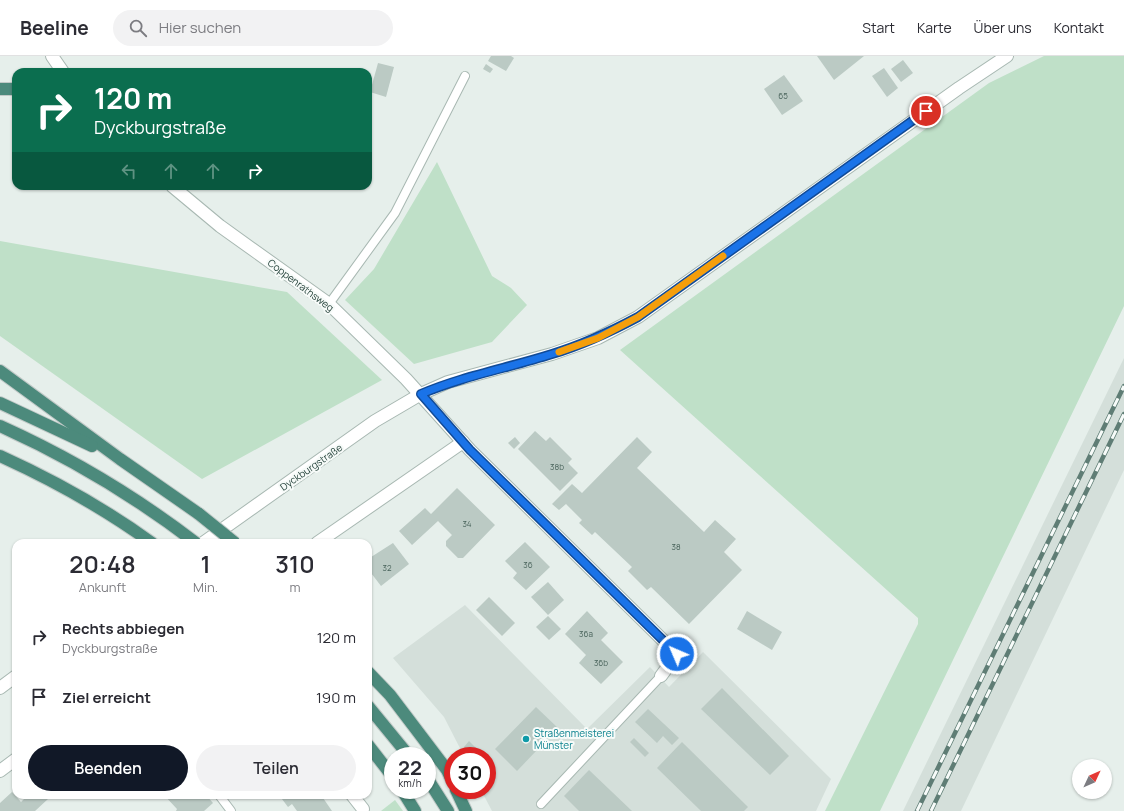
<!DOCTYPE html>
<html lang="de">
<head>
<meta charset="utf-8">
<style>
	:root { --surface:#fff; --page:#f2f2f3; --text:#2b2b33; --muted:#7c7c81; --line:#e1e1e2; --accent:#111827 }
	body { margin:0; font-family:Manrope,sans-serif; background:var(--page); color:var(--text); height:100vh; display:flex; flex-direction:column; font-size:15px; white-space:nowrap }
	* { box-sizing:border-box; margin:0 }
	p { font-size:13px; color:var(--muted) }
	.icon { flex:none; width:22px; height:22px; fill:none; stroke:currentColor; stroke-width:2; stroke-linecap:round; stroke-linejoin:round }
	.map { position:relative; flex:1; overflow:hidden }
	.sheet { position:absolute; left:12px; top:483px; width:360px; height:260px; display:flex; flex-direction:column; background:var(--surface); border-radius:12px; box-shadow:0 1px 3px #0004 }
	.sheet>* { flex:none }
	.banner { position:absolute; left:12px; top:12px; width:360px; height:122px; border-radius:12px; box-shadow:0 1px 3px #0004; background:#0b6e4f; color:#fff; overflow:hidden }
	.needle { width:26px; rotate:46deg }
	.controls { position:absolute; left:1072px; top:703px; display:grid; gap:8px }
	.controls a { display:grid; place-items:center; width:40px; height:40px; border-radius:50%; background:var(--surface); box-shadow:0 1px 3px #0004; font-size:20px }
	.speed { position:absolute; left:384px; top:691px; display:flex; gap:8px; font-size:20px; font-weight:700; text-align:center }
	.speed>* { display:grid; place-content:center; width:52px; height:52px; border-radius:50%; background:var(--surface); box-shadow:0 1px 3px #0004; line-height:1 }
	.speed small { font-size:10px; font-weight:400 }
	.speed .limit { border:6px solid #d22; background:#fff; color:#111 }
	.pin { position:absolute; display:grid; place-items:center; width:34px; height:34px; color:#fff; margin:-17px; border:2px solid #fff; border-radius:50%; box-shadow:0 1px 4px #0007 }
	.me { position:absolute; width:44px; margin:-22px; rotate:315deg; stroke-linejoin:round; filter:drop-shadow(0 0 3px #0008) }
	.turn { display:flex; align-items:center; gap:14px; height:84px; padding:0 16px; font-size:18px }
	.turn .icon { width:52px; height:52px; stroke-width:2.5 }
	.turn b { display:block; font-size:28px; line-height:34px }
	.lanes { display:flex; align-items:center; height:38px; padding:0 16px; background:#0003; justify-content:center; gap:20px; direction:ltr }
	.lanes .off { opacity:.35 }
	.eta { display:flex; justify-content:space-evenly; align-items:center; height:68px; text-align:center }
	.eta b { font-size:24px; font-weight:600; line-height:28px }
	.button { display:flex; gap:8px; margin-top:auto; padding:8px 16px }
	.button a { flex:1; height:46px; border-radius:24px; background:var(--accent); color:#fff; font-size:16px; font-weight:600; line-height:46px; text-align:center }
	.button a+a { background:var(--page); color:var(--text) }
	ul { padding:0; list-style:none }
	li { display:flex; align-items:center; gap:12px; height:60px; padding:0 16px }
	li div { flex:1 }
	li b { display:block; font-size:15px }
	li em { font-style:normal }
	header { display:flex; align-items:center; gap:24px; box-sizing:border-box; height:56px; padding:0 20px; background:var(--surface); border-bottom:1px solid var(--line) }
	header strong { font-size:19px }
	nav { display:flex; gap:22px; margin-inline-start:auto; font-size:14px }
	.search { width:280px; height:36px; background:var(--page); display:flex; align-items:center; gap:10px; box-sizing:border-box; padding:0 14px; border-radius:22px; color:var(--muted); font-size:15px }
	.map>svg:first-child { display:block }
</style>
</head>
<body>
<header>
<strong>Beeline</strong>
<div class="search"><svg class="icon" aria-label="search" viewBox="0 0 24 24"><circle cx="10" cy="10" r="6"/><path d="M15 15l6 6"/></svg>Hier suchen</div>
<nav><a>Start</a><a>Karte</a><a>Über uns</a><a>Kontakt</a></nav>
</header>
<div class="map">
<svg width="1124" height="755" viewBox="0 0 1124 755">
	<rect width="100%" height="100%" fill="#e6efeb"/>
	<!-- built -->
	<g fill="#d4dfda">
		<polygon points="1124,302 1124,414 961,755 903,755"/>
		<polygon points="465,549 587,673 650,611 669,631 703,596 831,723 816,755 492,755 481,734 487,734 487,700 464,700 444,661 393,602"/>
	</g>
	<!-- green -->
	<g fill="#bfe0c8">
		<polygon points="1044,0 1124,0 1124,250 880,755 825,755 918,568 918,562 620,294 989,27"/>
		<polygon points="437,106 492,220 511,232 527,249 492,286 414,308 345,244 374,213"/>
		<polygon points="0,185 287,236 382,324 202,423 0,280"/>
		<polygon points="395,744 403,755 381,755"/>
	</g>
	<!-- building -->
	<g fill="#bbcac4">
		<polygon points="491,0 511,0 514,2 506,15 488,5"/>
		<polygon points="817,0 864,0 834,24"/>
		<polygon points="903,4 913,17 901,26 891,13"/>
		<polygon points="378,7 394,11 386,41 370,36"/>
		<polygon points="486,8 493,13 490,17 483,13"/>
		<polygon points="884,12 898,32 887,41 872,20"/>
		<polygon points="784,19 803,45 782,59 764,33"/>
		<polygon points="535,375 546,385 550,381 572,403 568,407 578,417 560,435 518,393"/>
		<polygon points="515,381 520,387 514,393 508,387"/>
		<polygon points="637,381 652,396 637,412 704,476 715,464 736,483 724,496 742,514 689,568 651,531 647,534 628,515 632,511 595,476 592,479 579,467 582,464 566,448 559,454 552,448 572,428 582,437"/>
		<polygon points="457,432 495,469 463,502 458,502 446,490 446,485 452,479 438,465 412,489 399,475 425,452 431,458"/>
		<polygon points="525,486 550,511 526,534 513,522 517,517 505,505"/>
		<polygon points="393,487 409,508 381,530 368,513 368,503"/>
		<polygon points="548,526 564,544 548,559 531,541"/>
		<polygon points="489,541 515,567 502,580 476,554"/>
		<polygon points="587,555 608,577 601,584 623,606 601,628 579,607 586,599 565,578"/>
		<polygon points="747,555 782,576 772,594 737,573"/>
		<polygon points="548,560 561,573 549,584 536,571"/>
		<polygon points="722,632 789,700 770,719 701,653"/>
		<polygon points="536,651 558,672 517,715 495,693"/>
		<polygon points="648,653 679,682 672,689 663,680 657,687 635,666"/>
		<polygon points="634,682 649,697 645,701 630,686"/>
		<polygon points="469,685 477,693 472,699 464,691"/>
		<polygon points="682,686 748,751 744,755 701,755 657,712"/>
		<polygon points="589,714 632,755 579,755 564,740"/>
		<polygon points="12,736 21,746 28,739 45,739 48,743 35,755 0,755 0,747"/>
		<polygon points="164,739 206,739 213,747 204,755 176,755 177,753"/>
		<polygon points="279,739 321,739 332,755 297,755 292,748 288,751"/>
	</g>
	<g fill="none" stroke-linecap="round" stroke-linejoin="round">
		<!-- service casing -->
		<g stroke="#a8b8b2" stroke-width="10">
			<g id="service">
				<polyline points="329,248 395,157 465,20"/>
				<polyline points="219,739 231,755"/>
				<polyline points="541,748 661,620"/>
			</g>
		</g>
		<!-- minor casing -->
		<g stroke="#a8b8b2" stroke-width="14">
			<g id="minor">
				<polyline points="52,0 63,16"/>
				<polyline points="172,130 220,170 329,248 406,323 470,394 677,598 661,620"/>
				<polyline points="317,487 463,386"/>
				<polyline points="0,715 16,703"/>
				<polyline points="352,739 363,753"/>
			</g>
		</g>
		<!-- tertiary casing -->
		<g stroke="#a8b8b2" stroke-width="14">
			<g id="tertiary">
				<polyline points="203,487 375,365 421,338 448,326 552,298 598,282 638,261 959,32 1007,0"/>
				<polyline points="0,632 16,620"/>
			</g>
		</g>
		<!-- trunk casing -->
		<g stroke="#c2cac8" stroke-width="14">
			<g id="trunk">
				<polyline points="0,33 16,33"/>
				<polyline points="0,315 120,403 199,458"/>
				<polyline points="0,347 92,390"/>
				<path d="M0,370C69,401 136,441 196,487"/>
				<path d="M0,400C53,424 105,453 152,487"/>
				<polyline points="368,616 390,639 447,714 453,726"/>
				<polyline points="368,650 409,700"/>
				<polyline points="368,689 393,721"/>
				<polyline points="427,722 448,755"/>
				<polyline points="402,734 415,755"/>
				<polyline points="456,734 466,755"/>
			</g>
		</g>
		<!-- service -->
		<use href="#service" stroke="#fff" stroke-width="8"/>
		<!-- minor -->
		<use href="#minor" stroke="#fff" stroke-width="12"/>
		<!-- tertiary -->
		<use href="#tertiary" stroke="#fff" stroke-width="12"/>
		<!-- trunk -->
		<use href="#trunk" stroke="#4c8a7c" stroke-width="12"/>
		<!-- rail casing -->
		<g stroke="#5f7d75" stroke-width="4.5">
			<g id="rail">
				<polyline points="917,755 1124,330"/>
				<polyline points="931,755 1124,358"/>
			</g>
		</g>
		<!-- rail -->
		<use href="#rail" stroke="#f7fbf9" stroke-width="3" stroke-dasharray="9" stroke-linecap="butt"/>
		<!-- trunk-bridge casing -->
		<g stroke="#c2cac8" stroke-width="14" stroke-linecap="butt">
			<polyline id="trunk-bridge" points="199,458 235,487"/>
		</g>
		<!-- trunk-bridge -->
		<use href="#trunk-bridge" stroke="#4c8a7c" stroke-width="12"/>
	</g>
	<g fill="none" stroke-linecap="round" stroke-linejoin="round">
		<!-- route casing -->
		<g stroke="#114b97" stroke-width="10">
			<path id="route" d="M677,598L470,394L421,338C463,320 508,312 552,298C582,289 610,276 638,261L926,55"/>
		</g>
		<!-- route -->
		<use href="#route" stroke="#1a73e8" stroke-width="7"/>
		<!-- slow -->
		<polyline stroke="#f59e0b" stroke-width="7" points="559,296 598,282 638,261 723,200"/>
	</g>
	<!-- markers -->
	<circle fill="#0f9aa8" stroke="#f7fbf9" stroke-width="1.5" cx="526" cy="683" r="4"/>
	<g text-anchor="middle" dominant-baseline="central" stroke-width="4" stroke-linejoin="round" paint-order="stroke">
		<!-- number labels -->
		<g font-size="8" fill="#4a645c">
			<text x="783" y="39">65</text>
			<text x="557" y="410">38b</text>
			<text x="467" y="467">34</text>
			<text x="676" y="490">38</text>
			<text x="528" y="508">36</text>
			<text x="387" y="511">32</text>
			<text x="586" y="577">36a</text>
			<text x="601" y="606">36b</text>
		</g>
		<!-- street labels -->
		<g font-size="10" fill="#24423a" stroke="#f7fbf9">
			<text transform="translate(301 229) rotate(37)">Coppenrathsweg</text>
			<text transform="translate(311 411) rotate(-35)">Dyckburgstraße</text>
		</g>
		<!-- culture labels -->
		<g font-size="10" fill="#0d838f" stroke="#f7fbf9" text-anchor="start">
			<text x="534" y="677">Straßenmeisterei<tspan x="534" dy="12">Münster</tspan></text>
		</g>
	</g>
</svg>
<div class="controls">
<a><svg class="needle" viewBox="-14 -14 28 28"><path d="M0-13l5 13h-10z" fill="#e53935"/><path d="M0 13l5-13h-10z" fill="#7c7c81"/></svg></a>
</div>
<div class="speed"><div>22<small>km/h</small></div><div class="limit">30</div></div>
<div class="pin" style="left:926px;top:55px;background:#d93025"><svg class="icon" aria-label="arrive" viewBox="0 0 24 24"><path d="M6 21V4h12l-3 4 3 4H6"/></svg></div>
<svg class="me" style="left:677px;top:598px" viewBox="-20 -20 40 40"><circle r="17" fill="#1a73e8" stroke="#fff" stroke-width="3"/><path d="M0-11L8 9 0 5-8 9z" fill="#fff"/></svg>
<div class="banner">
<div class="turn"><svg class="icon" aria-label="right" viewBox="0 0 24 24"><path d="M7 20v-9h11M14 6l5 5-5 5"/></svg><div><b>120 m</b>Dyckburgstraße</div></div>
<div class="lanes"><svg class="icon off" aria-label="left" viewBox="0 0 24 24"><path d="M17 20v-9H6M10 6l-5 5 5 5"/></svg><svg class="icon off" aria-label="ahead" viewBox="0 0 24 24"><path d="M12 20V5M6 11l6-6 6 6"/></svg><svg class="icon off" aria-label="ahead" viewBox="0 0 24 24"><path d="M12 20V5M6 11l6-6 6 6"/></svg><svg class="icon" aria-label="right" viewBox="0 0 24 24"><path d="M7 20v-9h11M14 6l5 5-5 5"/></svg></div>
</div>
<section class="sheet">
<div class="eta">
<div><b>20:48</b><p>Ankunft</p></div>
<div><b>1</b><p>Min.</p></div>
<div><b>310</b><p>m</p></div>
</div>
<ul>
<li><svg class="icon" aria-label="right" viewBox="0 0 24 24"><path d="M7 20v-9h11M14 6l5 5-5 5"/></svg><div><b>Rechts abbiegen</b><p>Dyckburgstraße</p></div><em>120 m</em></li>
<li><svg class="icon" aria-label="arrive" viewBox="0 0 24 24"><path d="M6 21V4h12l-3 4 3 4H6"/></svg><div><b>Ziel erreicht</b></div><em>190 m</em></li>
</ul>
<div class="button"><a>Beenden</a><a>Teilen</a></div>
</section>
</div>
</body>
</html>
